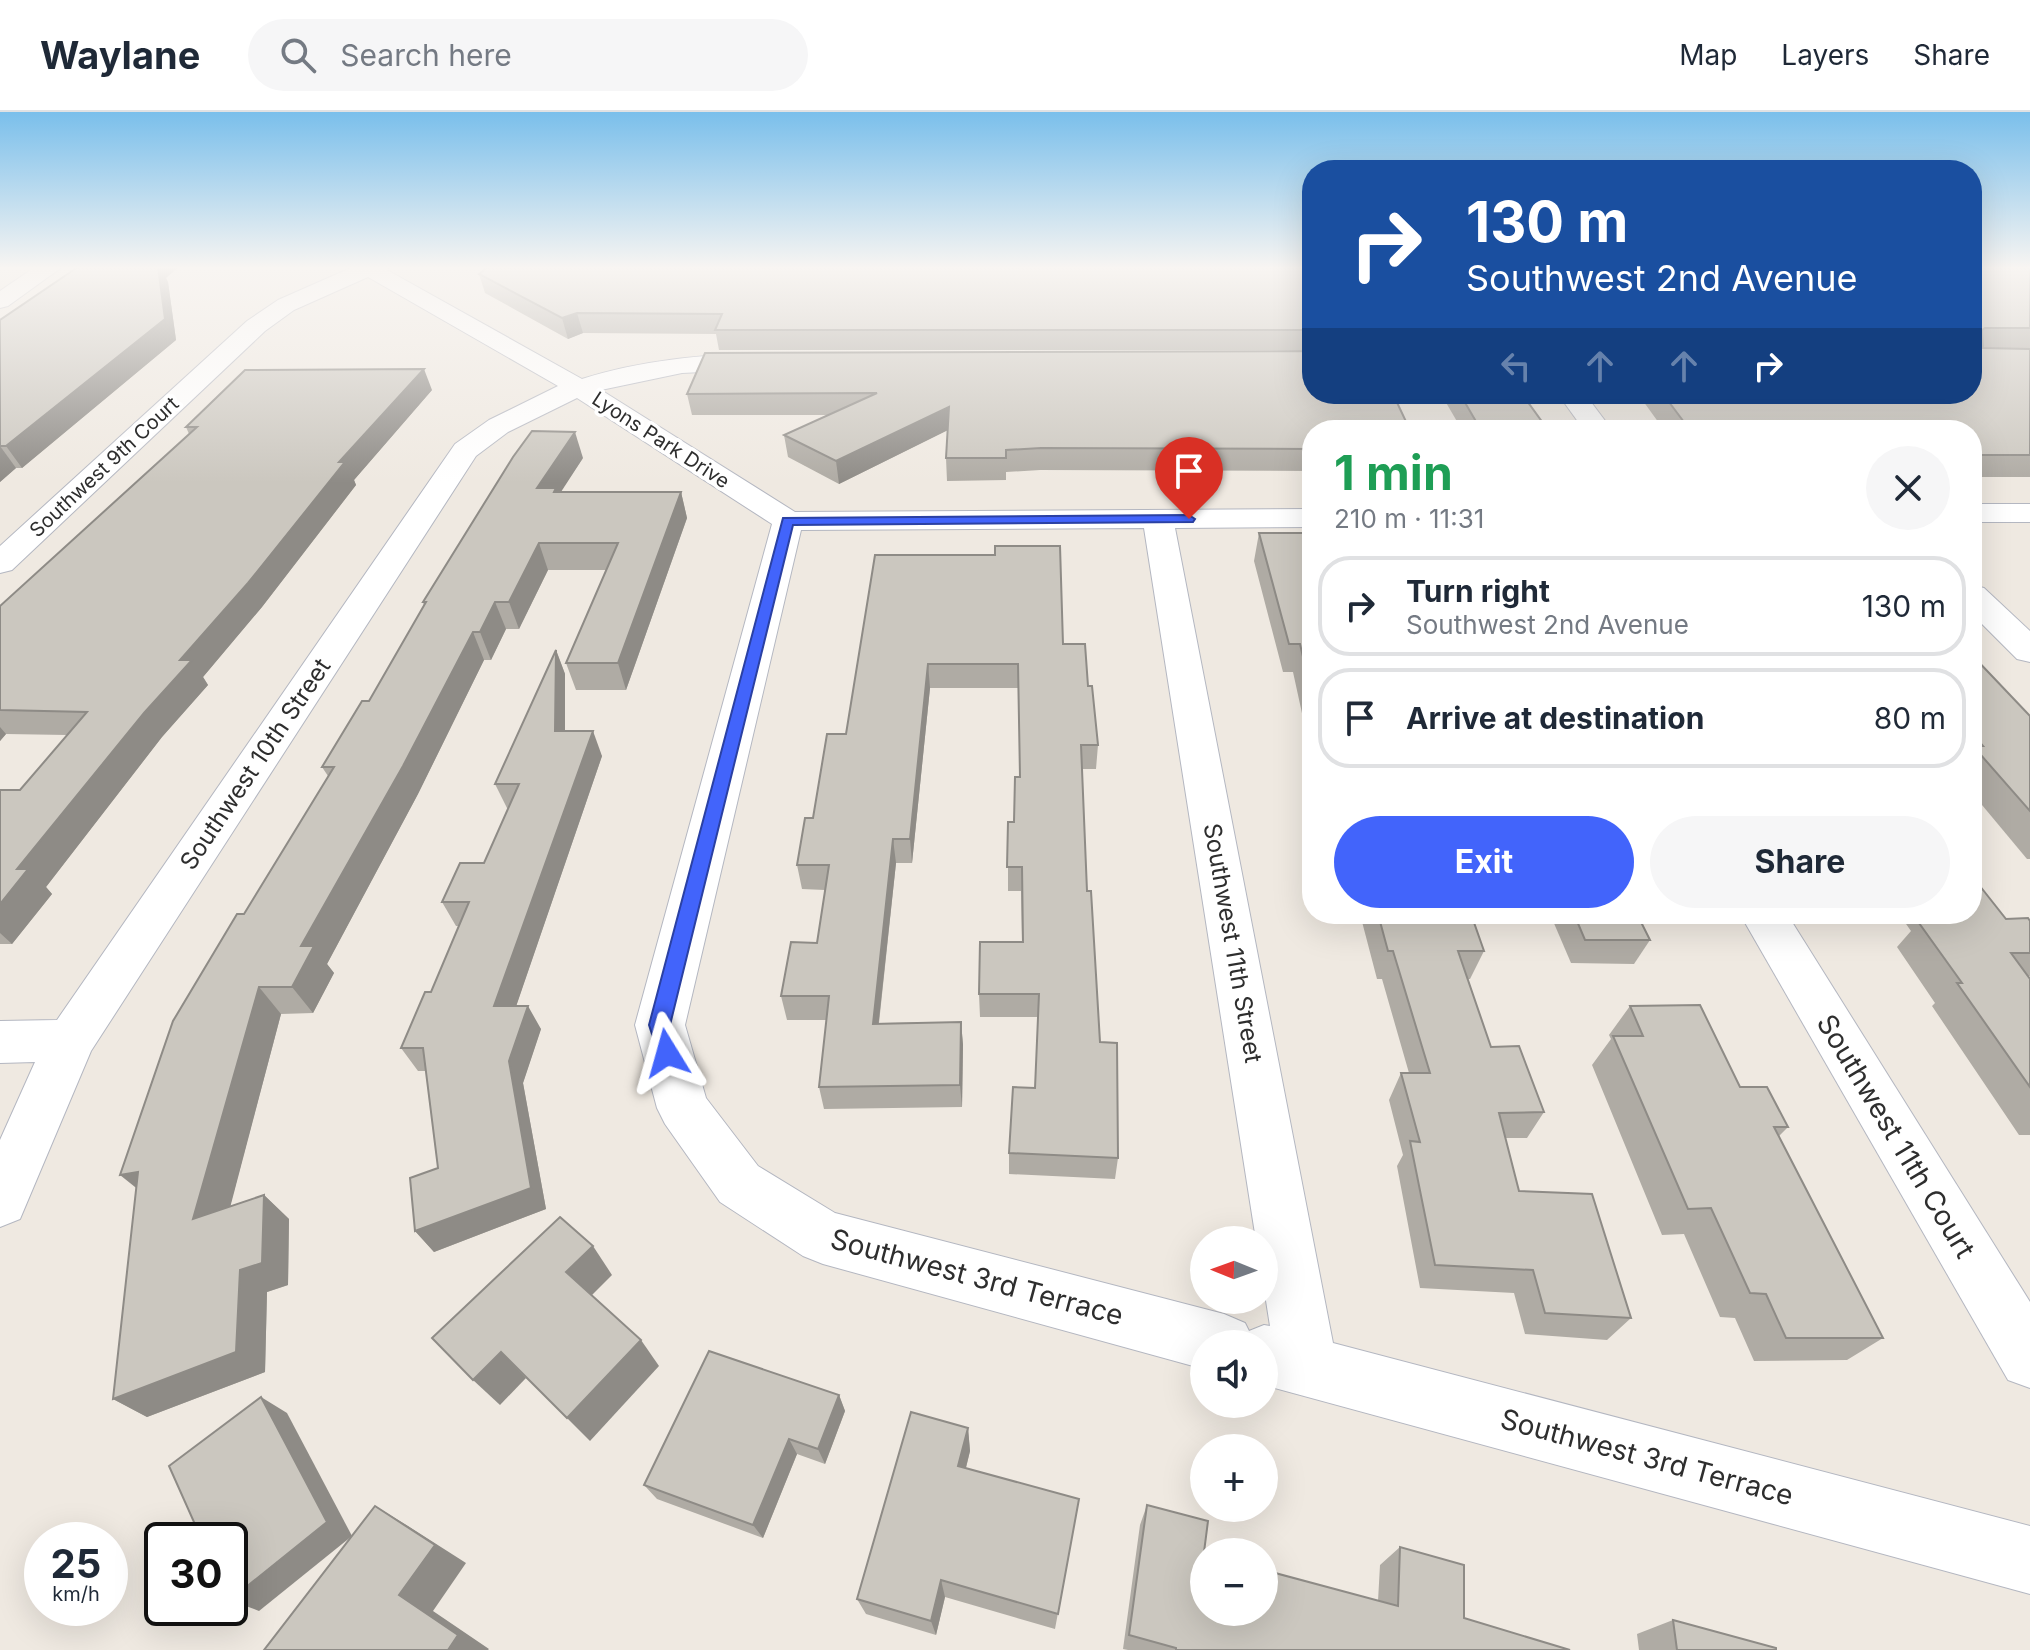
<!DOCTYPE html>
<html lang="en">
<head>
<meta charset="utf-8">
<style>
	:root { --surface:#fff; --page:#f6f6f7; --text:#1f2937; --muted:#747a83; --line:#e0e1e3; --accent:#4264fb }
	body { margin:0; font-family:Inter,sans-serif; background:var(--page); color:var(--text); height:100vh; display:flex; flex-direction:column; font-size:30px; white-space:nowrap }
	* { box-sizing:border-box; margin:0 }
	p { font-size:26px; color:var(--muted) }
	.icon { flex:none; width:44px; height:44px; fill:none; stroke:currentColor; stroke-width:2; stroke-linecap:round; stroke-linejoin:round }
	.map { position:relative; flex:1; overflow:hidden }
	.panel { position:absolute; left:1302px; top:308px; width:680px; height:504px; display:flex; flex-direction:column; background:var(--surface); border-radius:32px; box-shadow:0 8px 32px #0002 }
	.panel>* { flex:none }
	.banner { position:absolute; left:1302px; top:48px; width:680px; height:244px; border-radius:32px; box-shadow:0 8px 32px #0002; background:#1a4fa0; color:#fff; overflow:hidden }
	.needle { width:52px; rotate:271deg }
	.controls { position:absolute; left:1190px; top:1114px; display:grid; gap:16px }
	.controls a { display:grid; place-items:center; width:88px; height:88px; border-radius:50%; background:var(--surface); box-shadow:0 8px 32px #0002; font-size:40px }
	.speed { position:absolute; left:24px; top:1410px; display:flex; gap:16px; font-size:40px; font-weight:700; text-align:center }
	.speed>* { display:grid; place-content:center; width:104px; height:104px; border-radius:50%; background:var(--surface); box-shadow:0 8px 32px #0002; line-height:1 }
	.speed small { font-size:20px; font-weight:400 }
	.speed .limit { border:4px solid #111; border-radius:12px; background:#fff; color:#111 }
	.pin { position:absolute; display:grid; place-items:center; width:68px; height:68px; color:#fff; margin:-82px -34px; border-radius:50% 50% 50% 0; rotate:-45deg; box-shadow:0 0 8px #0007 }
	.pin .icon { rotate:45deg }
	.me { position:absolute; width:88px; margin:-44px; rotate:352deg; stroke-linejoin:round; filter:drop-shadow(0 0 6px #0008) }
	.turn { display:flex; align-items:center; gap:28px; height:168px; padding:0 32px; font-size:36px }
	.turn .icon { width:104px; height:104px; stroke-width:2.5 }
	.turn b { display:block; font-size:56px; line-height:68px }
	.lanes { display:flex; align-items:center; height:76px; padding:0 32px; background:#0003; justify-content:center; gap:40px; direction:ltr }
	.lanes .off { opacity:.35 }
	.round { display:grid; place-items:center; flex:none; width:84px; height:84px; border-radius:42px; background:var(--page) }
	.summary { display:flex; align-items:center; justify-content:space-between; height:136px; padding:0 32px }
	h1 { font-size:48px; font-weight:700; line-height:60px; color:#1e9e55 }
	.button { display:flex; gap:16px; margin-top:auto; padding:16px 32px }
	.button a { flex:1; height:92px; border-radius:48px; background:var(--accent); color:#fff; font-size:32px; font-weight:700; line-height:92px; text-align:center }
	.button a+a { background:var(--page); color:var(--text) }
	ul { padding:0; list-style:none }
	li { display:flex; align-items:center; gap:24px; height:100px; margin:0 16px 12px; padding:0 16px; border:4px solid var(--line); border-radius:32px }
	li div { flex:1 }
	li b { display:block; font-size:30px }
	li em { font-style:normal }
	header { display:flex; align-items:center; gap:48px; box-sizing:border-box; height:112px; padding:0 40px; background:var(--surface); border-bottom:2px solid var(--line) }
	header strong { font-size:38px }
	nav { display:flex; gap:44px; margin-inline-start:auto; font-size:28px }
	.search { width:560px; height:72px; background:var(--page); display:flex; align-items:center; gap:20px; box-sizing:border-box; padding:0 28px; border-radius:44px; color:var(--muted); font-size:30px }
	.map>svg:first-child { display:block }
</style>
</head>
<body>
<header>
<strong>Waylane</strong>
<div class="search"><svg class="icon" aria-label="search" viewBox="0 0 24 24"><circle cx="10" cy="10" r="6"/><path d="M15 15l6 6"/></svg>Search here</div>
<nav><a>Map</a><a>Layers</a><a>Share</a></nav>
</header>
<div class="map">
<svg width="2030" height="1538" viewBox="0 0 2030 1538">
	<rect width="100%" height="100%" fill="#efe9e1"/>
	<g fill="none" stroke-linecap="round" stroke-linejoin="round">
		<!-- street casing -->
		<g stroke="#b4b7c1" stroke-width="2">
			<g id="street">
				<polygon points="35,155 62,155 8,194 0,196 0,179"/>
				<path d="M353,155H389L387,158L582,267C641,248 701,243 762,241L771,244L775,249L771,254L762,257L682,261L601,278L795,400L1312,397V415L1175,416L1333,1231L2030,1414V1482L1264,1273V1232H1204V1257L823,1152L803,1144L720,1090L665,1012L657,996L635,913L772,412L577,286L508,320L476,344L91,939L20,1107L0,1115V1028L35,950L0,951V909L57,908L455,332L489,308L558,274L368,165L294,198L265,219L12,458L0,461V434L247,209L278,188ZM1144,416L1256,1128H1264V1176L1270,1214L1264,1213L1249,1219L1245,1211L1224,1202L835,1101L758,1054L706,986L685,913L801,418Z"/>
				<polygon points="1558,282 1585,282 1612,318 1584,318"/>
				<rect x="1972" y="392" width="58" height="18"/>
				<polygon points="1972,473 1984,476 2030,519 2030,550 2017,547 1972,502"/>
				<polygon points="1740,802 1787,802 2030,1190 2030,1276 2008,1268"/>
			</g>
		</g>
		<!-- street -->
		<use href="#street" fill="#fff" fill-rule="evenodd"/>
	</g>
	<!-- wall -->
	<g fill="#afaba4">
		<polygon points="1312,155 1312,238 719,238 716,222 583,221 568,227 485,181 479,162"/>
		<polygon points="1972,155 2030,155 2030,236 1983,236 2030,237 2030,365 1972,365 1972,318 1664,318 1638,282 1972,282"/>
		<polygon points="166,166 168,170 176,228 22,356 16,356 0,370 0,208"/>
		<polygon points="1312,239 1312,359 1040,358 1006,360 1006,368 947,369 946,346 948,318 839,372 788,345 784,323 829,303 692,303 687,282"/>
		<polygon points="432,278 354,368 356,373 262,495 203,565 208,573 162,625 46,775 52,782 12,832 0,832 0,678 20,678 67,623 6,622 0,629 0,494 189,322 186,315"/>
		<polygon points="1441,282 1522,282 1548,318 1462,318"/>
		<polygon points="583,346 560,380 681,380 687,406 626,578 576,578 566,551 607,458 548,458 519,517 506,517 491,548 484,548 418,682 327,852 334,861 313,901 281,902 230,1094 264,1083 289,1107 288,1173 267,1180 265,1260 147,1305 113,1287 328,664 322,655 369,589 424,494 423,490"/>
		<polygon points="1259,421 1312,421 1312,638 1310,638 1293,560 1283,560 1254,449"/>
		<polygon points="875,443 1063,532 1088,574 1098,633 1096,657 1082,657 1087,779 1100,930 1118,1046 1115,1067 1009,1062 1009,1041 1035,976 1038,905 980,905 979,882 1022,830 1021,779 1008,779 1008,710 1014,710 1020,665 1018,576 930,576 912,751 896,751 879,911 961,910 963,933 962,995 824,997 819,975 827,908 787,908 781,884 817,831 825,778 802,777 797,753 813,706 846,622"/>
		<polygon points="556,538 565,562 565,619 602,644 516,894 541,917 523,971 546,1097 434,1140 415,1119 438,1056 426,959 418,959 401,936 431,880 459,814 456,814 442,790 484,751 509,696 507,696 495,672"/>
		<polygon points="1972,543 2030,604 2030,747 2027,747 1972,681"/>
		<polygon points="1360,802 1471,802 1484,839 1470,867 1468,867 1491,935 1544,1000 1527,1026 1505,1026 1519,1079 1631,1206 1607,1228 1525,1222 1514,1181 1420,1176 1397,1054 1403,1043 1389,988 1401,961 1409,961 1382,867 1377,867"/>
		<polygon points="1550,802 1637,802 1650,828 1634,852 1571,851"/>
		<polygon points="1899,802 1972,802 2030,809 2030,864 2028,865 2030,867 2030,1023 2019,1023 1932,894 1935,891 1897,835 1911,819"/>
		<polygon points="1630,894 1740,975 1788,1015 1779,1024 1883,1226 1847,1248 1754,1249 1735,1206 1720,1205 1684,1122 1662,1123 1592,953 1611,927 1609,923"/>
		<polygon points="839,1283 845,1299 825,1352 797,1342 763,1426 657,1387 644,1373"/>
		<polygon points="968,1316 970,1339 966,1356 1079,1387 1055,1517 945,1485 936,1523 866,1502 857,1487"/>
		<polygon points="1147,1393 1205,1440 1204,1500 1378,1489 1380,1453 1400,1435 1464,1506 1570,1538 1128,1538 1123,1537 1140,1413"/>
		<polygon points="1673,1508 1776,1538 1639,1538 1637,1522"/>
	</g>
	<!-- shaded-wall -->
	<g fill="#8e8b86">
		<polygon points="146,155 179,155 166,166 168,170 176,228 22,356 6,334"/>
		<polygon points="577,201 583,221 568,227 562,206"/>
		<polygon points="424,257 432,278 354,368 356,373 262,495 203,565 208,573 162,625 46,775 52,782 12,832 0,821 0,792 17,757 144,601 180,548 339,350"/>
		<polygon points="949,295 950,317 839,372 836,349"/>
		<polygon points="575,320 583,346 559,383 537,376"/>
		<polygon points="0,334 16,356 0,370"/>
		<polygon points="681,380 687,406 626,578 618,551"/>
		<polygon points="539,431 548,458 519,517 509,490"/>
		<polygon points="495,490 506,517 491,548 480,520"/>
		<polygon points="473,520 484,548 418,682 327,852 334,861 313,901 292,875 301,834"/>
		<polygon points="556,538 565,562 565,643 555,619"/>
		<polygon points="928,552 930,576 912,751 910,727"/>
		<polygon points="0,615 6,622 0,629"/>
		<polygon points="593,619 602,644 508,918 494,894"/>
		<polygon points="893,727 896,751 876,935 873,912"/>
		<polygon points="259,875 281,902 221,1130 193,1107"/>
		<polygon points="528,894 541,917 523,971 546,1097 434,1140 415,1119"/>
		<polygon points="961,910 963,933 962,995 960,973"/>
		<polygon points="138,1060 150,1087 120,1063"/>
		<polygon points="264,1083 289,1107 288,1173 267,1180 265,1260 147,1305 113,1287 240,1158"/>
		<polygon points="593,1134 612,1163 587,1188 566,1160"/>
		<polygon points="641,1228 659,1254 590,1329 567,1306"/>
		<polygon points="501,1240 526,1266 500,1293 473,1268"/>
		<polygon points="839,1283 845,1299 825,1352 818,1337"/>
		<polygon points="261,1285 287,1301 352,1424 259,1499 230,1488"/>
		<polygon points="968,1316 970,1339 961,1375 958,1354"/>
		<polygon points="789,1327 797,1342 763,1426 753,1413"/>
		<polygon points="375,1394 408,1414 466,1451 433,1499 489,1537 488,1538 448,1538 399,1483"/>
		<polygon points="941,1468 945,1485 936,1523 931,1509"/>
	</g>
	<!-- building -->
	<g fill="#cbc7bf" stroke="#8e8b86" stroke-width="2">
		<polygon points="78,155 158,155 165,207 6,334 0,334 0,208"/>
		<polygon points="488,155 1312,155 1312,218 715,218 722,202 577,201 562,206 479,162"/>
		<polygon points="1972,155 2030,155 2030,216 1985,216 1982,218 1983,236 2030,237 2030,343 1972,343 1972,318 1690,318 1663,282 1972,282"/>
		<polygon points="1312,239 1312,282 1393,282 1410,318 1312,318 1312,337 1041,336 1006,338 1006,346 946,346 949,295 836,349 784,323 877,281 687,282 705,241"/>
		<polygon points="424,257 339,350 345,350 248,471 180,548 192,548 144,601 17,757 28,757 0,792 0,678 20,678 87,600 0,598 0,494 197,315 186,315 245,258"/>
		<polygon points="1460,282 1522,282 1548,318 1481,318"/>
		<polygon points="532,319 575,320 537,376 556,376 554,380 681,380 618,551 566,551 618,431 539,431 509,490 495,490 480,520 473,520 403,654 301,834 314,834 292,875 259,875 193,1107 264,1083 262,1151 240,1158 236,1240 113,1287 138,1060 120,1063 173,909 237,802 244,802 334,655 322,655 362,589 369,589 426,490 423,490 513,345"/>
		<polygon points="1259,421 1312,421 1312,583 1300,532 1289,532"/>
		<polygon points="995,434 1060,434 1063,532 1085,532 1088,574 1092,574 1098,633 1081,633 1087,779 1091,779 1100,930 1117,931 1118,1046 1009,1041 1013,975 1035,976 1039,882 979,882 980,830 1023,830 1022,755 1007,755 1008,710 1014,710 1015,665 1020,665 1018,552 928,552 910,727 893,727 873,912 961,910 960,973 819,975 829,884 781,884 791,830 817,831 829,753 797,753 805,706 813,706 827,622 846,622 875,443 995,443"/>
		<polygon points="556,538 555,619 593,619 494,894 528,894 509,949 531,1076 415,1119 410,1066 438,1056 423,936 401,936 425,880 431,880 469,790 442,790 460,751 484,751 519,672 495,672"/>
		<polygon points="1972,543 2030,604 2030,699 1973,634 1983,634 1972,621"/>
		<polygon points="1972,764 2006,807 2028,806 2030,809 2030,841 2011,841 2030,867 2030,975 1957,871 1962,871 1919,811 1945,811 1939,802 1972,802"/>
		<polygon points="1378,802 1471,802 1484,839 1458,839 1491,935 1519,934 1544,1000 1499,1001 1519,1079 1592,1082 1631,1206 1545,1201 1533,1158 1435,1153 1410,1029 1420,1030 1401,961 1430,961 1393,839 1388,839"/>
		<polygon points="1574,802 1637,802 1650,828 1585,828"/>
		<polygon points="1700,893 1740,975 1767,975 1788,1015 1774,1015 1883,1226 1786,1226 1766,1182 1750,1181 1711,1096 1688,1097 1613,924 1643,924 1630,894"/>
		<polygon points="560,1105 593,1134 566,1160 641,1228 567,1306 501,1240 473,1268 432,1226"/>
		<polygon points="709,1239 839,1283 818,1337 789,1327 753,1413 644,1373"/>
		<polygon points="261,1285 327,1410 230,1488 230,1428 202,1428 169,1354"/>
		<polygon points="911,1300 968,1316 958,1354 1079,1387 1058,1502 941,1468 931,1509 857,1487"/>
		<polygon points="1147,1393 1208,1409 1204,1440 1204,1500 1264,1500 1264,1458 1398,1494 1400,1435 1464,1453 1464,1506 1570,1538 1176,1538 1176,1536 1129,1523"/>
		<polygon points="375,1394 435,1433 399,1483 458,1523 448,1538 264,1538"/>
		<polygon points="1673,1508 1776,1536 1776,1538 1677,1538"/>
	</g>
	<!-- sky -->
	<linearGradient id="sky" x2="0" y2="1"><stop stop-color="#7abfeb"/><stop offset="0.42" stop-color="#f8f5f2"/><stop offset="1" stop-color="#f8f5f2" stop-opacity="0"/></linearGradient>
	<rect width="2030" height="371" fill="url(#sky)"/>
	<!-- route -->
	<polygon fill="#4264fb" stroke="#2b41a3" stroke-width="2" points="1189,403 1195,407 1193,410 793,413 670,913 678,941 675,947 667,949 660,947 649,913 783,406"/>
	<g text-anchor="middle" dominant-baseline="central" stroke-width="7" stroke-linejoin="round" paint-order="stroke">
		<!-- far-street labels -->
		<g font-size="20" fill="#2e2e2e" stroke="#fff">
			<text transform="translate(661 328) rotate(33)">Lyons Park Drive</text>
			<text transform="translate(104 355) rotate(-43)">Southwest 9th Court</text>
		</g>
		<!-- street labels -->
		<g font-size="24" fill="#2e2e2e" stroke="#fff">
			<text transform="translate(255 652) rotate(-56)">Southwest 10th Street</text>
			<text transform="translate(1233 831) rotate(80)">Southwest 11th Street</text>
		</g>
		<!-- near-street labels -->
		<g font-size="28" fill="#2e2e2e" stroke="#fff">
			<text transform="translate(1896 1024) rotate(59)">Southwest 11th Court</text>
			<text transform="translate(977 1165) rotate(15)">Southwest 3rd Terrace</text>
			<text transform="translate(1647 1345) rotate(15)">Southwest 3rd Terrace</text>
		</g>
	</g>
</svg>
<div class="controls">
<a><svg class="needle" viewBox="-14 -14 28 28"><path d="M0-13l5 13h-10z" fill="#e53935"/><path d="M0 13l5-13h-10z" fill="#747a83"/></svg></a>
<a><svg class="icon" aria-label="sound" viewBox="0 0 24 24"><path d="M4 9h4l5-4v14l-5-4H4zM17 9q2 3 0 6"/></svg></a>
<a>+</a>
<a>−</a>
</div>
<div class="speed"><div>25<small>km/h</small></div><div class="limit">30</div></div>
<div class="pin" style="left:1189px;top:407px;background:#d93025"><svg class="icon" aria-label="arrive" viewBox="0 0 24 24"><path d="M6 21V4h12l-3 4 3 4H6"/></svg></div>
<svg class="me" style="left:667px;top:941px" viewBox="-20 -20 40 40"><path d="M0-17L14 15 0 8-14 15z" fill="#4264fb" stroke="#fff" stroke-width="4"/></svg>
<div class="banner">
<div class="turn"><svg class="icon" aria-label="right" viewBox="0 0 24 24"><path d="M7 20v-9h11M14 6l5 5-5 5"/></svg><div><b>130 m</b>Southwest 2nd Avenue</div></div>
<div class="lanes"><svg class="icon off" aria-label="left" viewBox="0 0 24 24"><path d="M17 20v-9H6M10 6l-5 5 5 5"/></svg><svg class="icon off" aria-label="ahead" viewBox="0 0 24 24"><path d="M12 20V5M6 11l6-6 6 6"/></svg><svg class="icon off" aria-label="ahead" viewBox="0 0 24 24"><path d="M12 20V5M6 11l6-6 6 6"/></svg><svg class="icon" aria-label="right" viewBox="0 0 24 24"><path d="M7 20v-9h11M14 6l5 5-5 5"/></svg></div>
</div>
<section class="panel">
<div class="summary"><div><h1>1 min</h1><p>210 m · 11:31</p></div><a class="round"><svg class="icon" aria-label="close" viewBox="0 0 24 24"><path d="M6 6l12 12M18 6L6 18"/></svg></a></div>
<ul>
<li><svg class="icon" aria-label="right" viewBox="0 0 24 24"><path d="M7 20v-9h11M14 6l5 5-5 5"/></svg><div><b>Turn right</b><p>Southwest 2nd Avenue</p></div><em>130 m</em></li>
<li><svg class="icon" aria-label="arrive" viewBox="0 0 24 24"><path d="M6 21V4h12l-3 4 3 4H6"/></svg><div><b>Arrive at destination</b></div><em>80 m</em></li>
</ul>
<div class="button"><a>Exit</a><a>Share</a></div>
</section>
</div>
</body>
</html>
